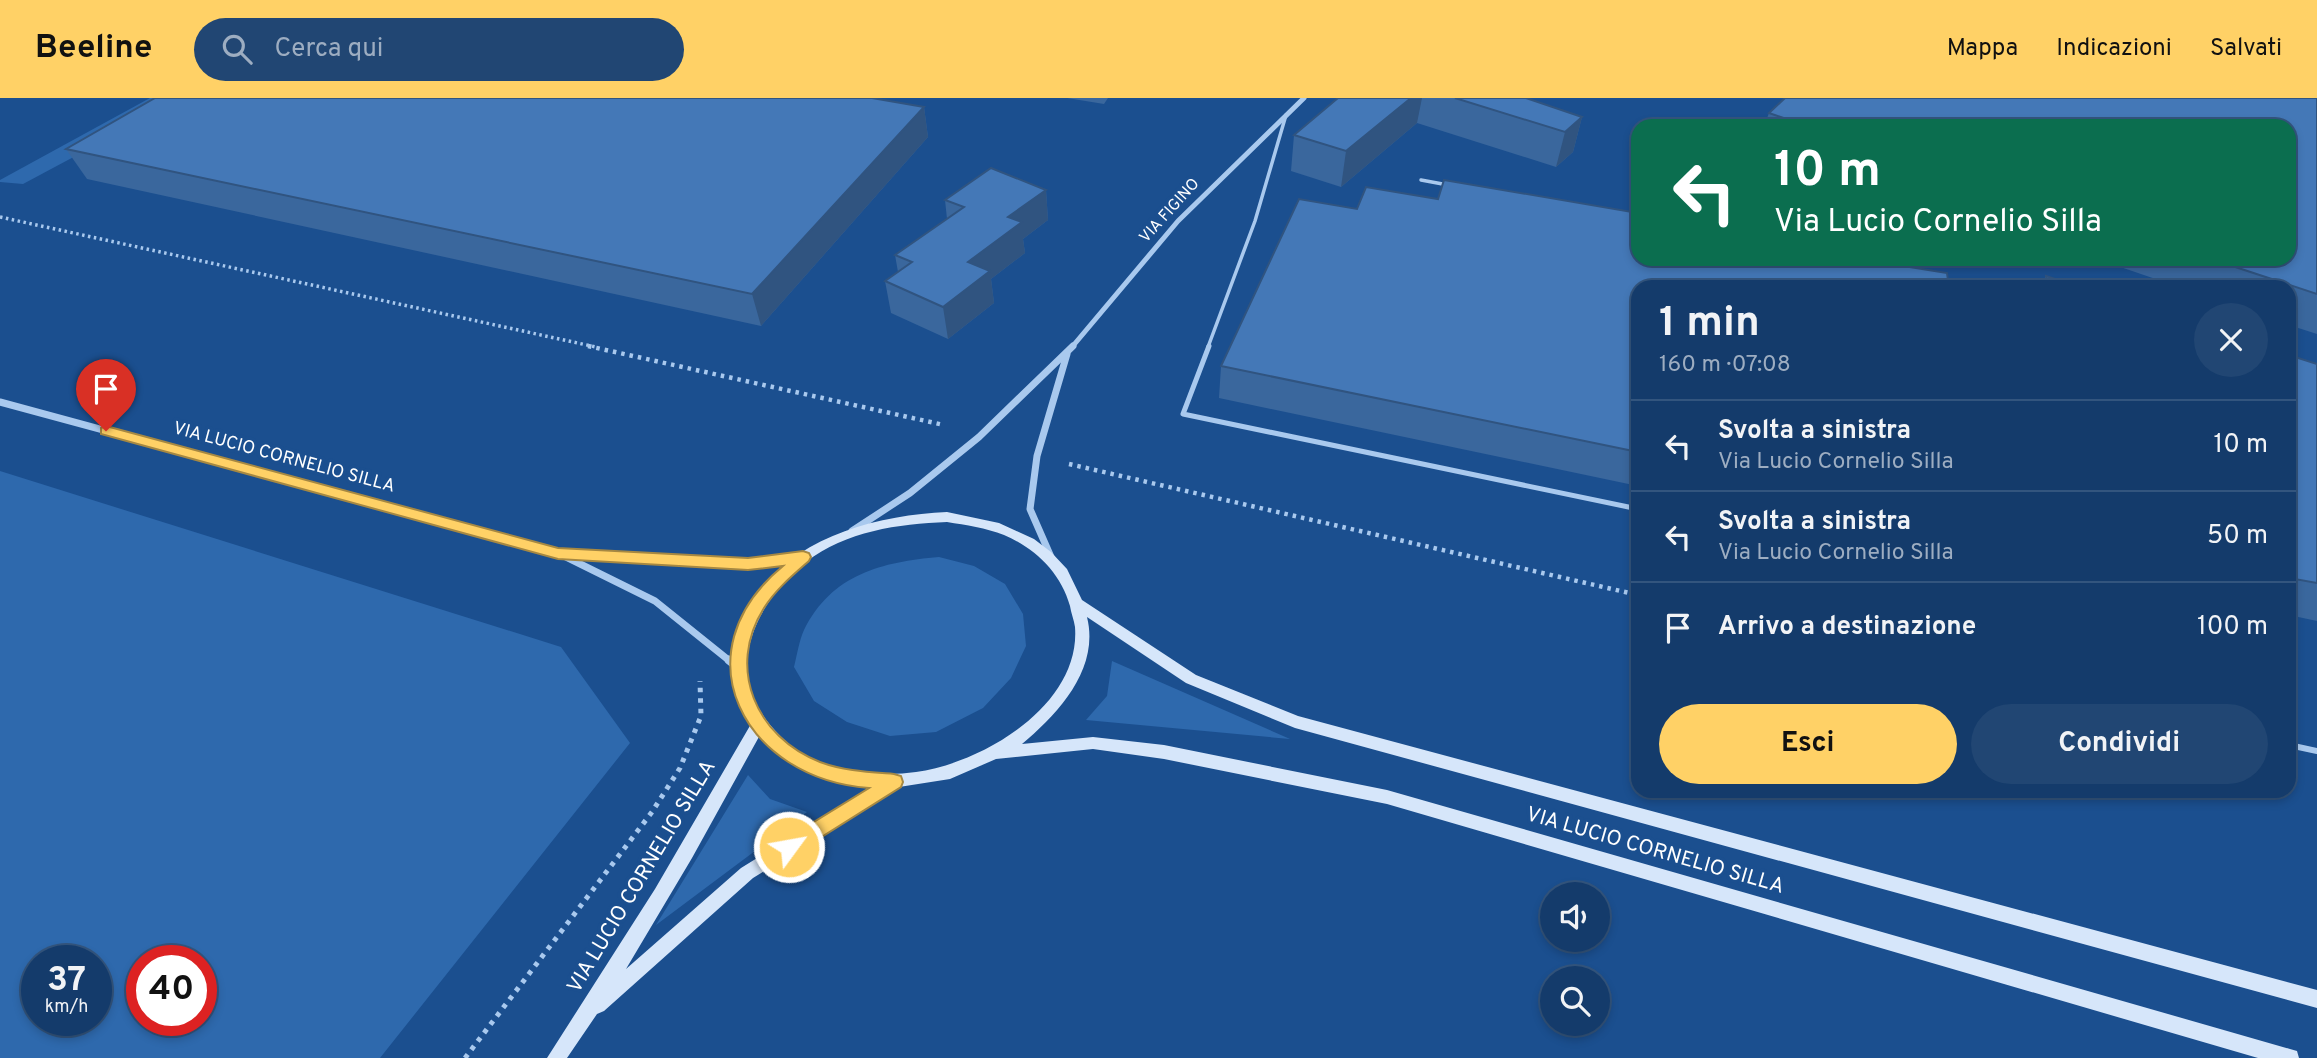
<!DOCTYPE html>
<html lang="it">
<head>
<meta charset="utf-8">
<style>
	:root { --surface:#143b6b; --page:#214673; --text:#f1f3f6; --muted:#9dadc1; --line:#33557e; --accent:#ffd166 }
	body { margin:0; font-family:Overpass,sans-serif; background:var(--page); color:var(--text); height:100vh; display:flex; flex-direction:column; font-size:26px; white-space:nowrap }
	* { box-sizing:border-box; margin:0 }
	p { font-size:23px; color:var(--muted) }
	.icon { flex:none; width:38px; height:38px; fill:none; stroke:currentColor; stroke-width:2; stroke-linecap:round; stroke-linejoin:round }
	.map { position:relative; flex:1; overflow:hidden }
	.sheet { position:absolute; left:1631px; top:182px; width:665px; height:518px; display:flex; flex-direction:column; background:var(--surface); border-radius:21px; box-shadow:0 4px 10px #0003,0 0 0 2px var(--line) }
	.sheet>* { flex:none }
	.banner { position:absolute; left:1631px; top:21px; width:665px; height:147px; border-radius:21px; box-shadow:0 4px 10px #0003,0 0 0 2px var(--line); background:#0b6e4f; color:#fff; overflow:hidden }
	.buttons { position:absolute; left:1540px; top:784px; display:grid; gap:14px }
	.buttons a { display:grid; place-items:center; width:70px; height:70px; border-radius:50%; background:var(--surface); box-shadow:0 4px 10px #0003,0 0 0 2px var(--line); font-size:35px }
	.speed { position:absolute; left:21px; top:847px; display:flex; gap:14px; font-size:35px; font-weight:700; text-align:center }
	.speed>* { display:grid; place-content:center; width:91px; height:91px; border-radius:50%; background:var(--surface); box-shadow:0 4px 10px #0003,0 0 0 2px var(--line); line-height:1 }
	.speed small { font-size:18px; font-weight:400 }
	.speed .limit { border:10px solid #d22; background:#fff; color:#111 }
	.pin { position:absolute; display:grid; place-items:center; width:60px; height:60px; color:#fff; margin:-72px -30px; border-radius:50% 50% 50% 0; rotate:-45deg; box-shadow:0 0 7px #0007 }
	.pin .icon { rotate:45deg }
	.me { position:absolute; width:77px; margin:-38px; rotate:58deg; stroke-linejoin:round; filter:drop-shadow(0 0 5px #0008) }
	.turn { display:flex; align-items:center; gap:24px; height:147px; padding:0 28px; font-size:32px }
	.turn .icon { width:91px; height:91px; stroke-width:2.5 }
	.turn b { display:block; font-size:49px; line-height:60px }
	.round { display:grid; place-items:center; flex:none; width:74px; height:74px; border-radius:37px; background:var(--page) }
	.headline { display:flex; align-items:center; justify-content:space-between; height:119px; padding:0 28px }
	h1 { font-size:42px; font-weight:700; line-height:52px }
	.cta { display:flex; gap:14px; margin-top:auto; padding:14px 28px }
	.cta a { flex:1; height:80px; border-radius:42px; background:var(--accent); color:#111; font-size:28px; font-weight:700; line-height:80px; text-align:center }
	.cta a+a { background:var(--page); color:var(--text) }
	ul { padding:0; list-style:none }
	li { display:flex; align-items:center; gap:21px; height:91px; padding:0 28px; border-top:2px solid var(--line) }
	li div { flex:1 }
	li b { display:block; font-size:26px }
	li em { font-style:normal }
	header { display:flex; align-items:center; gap:42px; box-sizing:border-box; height:98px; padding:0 35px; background:var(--accent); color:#111 }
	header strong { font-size:33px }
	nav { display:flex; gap:38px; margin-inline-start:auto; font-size:24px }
	.search { width:490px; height:63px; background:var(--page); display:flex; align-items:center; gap:18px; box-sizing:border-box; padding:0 24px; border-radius:38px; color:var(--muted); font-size:26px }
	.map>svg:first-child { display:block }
</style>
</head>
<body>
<header>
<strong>Beeline</strong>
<div class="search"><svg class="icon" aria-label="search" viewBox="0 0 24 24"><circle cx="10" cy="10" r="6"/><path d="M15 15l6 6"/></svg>Cerca qui</div>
<nav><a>Mappa</a><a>Indicazioni</a><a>Salvati</a></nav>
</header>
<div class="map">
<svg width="2317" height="960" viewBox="0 0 2317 960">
	<rect width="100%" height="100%" fill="#1b4f8f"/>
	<!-- green -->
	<g fill="#2e69ad" fill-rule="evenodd">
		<polygon points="150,0 184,0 23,86 0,84 0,82"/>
		<path d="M0,373L561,549L630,645L380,960H0ZM37,863H96V922H37ZM142,863H201V922H142Z"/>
		<path d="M939,459L974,468L1005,486L1023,516L1026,548L1011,580L983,610L936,634L890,638L847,624L814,603L794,569C797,557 799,543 804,532C832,476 882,464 939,459Z"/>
		<polygon points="1112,563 1290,641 1086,622 1107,598"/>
		<polygon points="748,677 770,701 807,714 656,827"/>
	</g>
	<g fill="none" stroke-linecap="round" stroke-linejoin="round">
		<!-- path-far2 -->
		<polyline stroke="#a9c9ee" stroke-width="3.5" stroke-dasharray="2.5 3.5" stroke-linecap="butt" points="0,119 596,249"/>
		<!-- path-far1 -->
		<g stroke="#a9c9ee" stroke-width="4.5" stroke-dasharray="3.5 5" stroke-linecap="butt">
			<polyline points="588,248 944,327"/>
			<polyline points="1069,366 1638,497"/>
		</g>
		<!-- path -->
		<polyline stroke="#a9c9ee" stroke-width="5" stroke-dasharray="4.5 6" stroke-linecap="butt" points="465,960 652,714 680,670 701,618 700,583"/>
		<!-- lane-far2 -->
		<g stroke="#a9c9ee" stroke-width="3.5">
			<polyline points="1421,82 1448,87"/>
			<polyline points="1208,249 1255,123 1286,17"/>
		</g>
		<!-- lane-far1 -->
		<polyline stroke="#a9c9ee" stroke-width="5" points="1209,248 1183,316 1638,411"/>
		<!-- lane -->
		<polyline stroke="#a9c9ee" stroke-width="6" points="2289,647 2317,653"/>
		<!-- street-far2 -->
		<polyline stroke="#a9c9ee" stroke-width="5" points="1072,249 1178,123 1304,0"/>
		<!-- street-far1 -->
		<g stroke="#a9c9ee" stroke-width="7">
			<polyline points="0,304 558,455 655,503 731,564"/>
			<polyline points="852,433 910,395 979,339 1073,248"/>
			<polyline points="563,456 749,466 799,460"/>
			<polyline points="1051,459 1030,411 1037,358 1067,256"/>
		</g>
		<!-- street -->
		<polyline stroke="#a9c9ee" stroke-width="9" points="729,562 738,569"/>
		<!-- secondary -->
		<path fill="#d6e6fa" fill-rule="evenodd" d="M947,414L999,425L1034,441L1051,454L1067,471L1082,502L1196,577L1298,618L2317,892V910L1295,630L1186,585L1087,519C1100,571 1058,616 1022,646L1093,639L1164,647L1387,692L2290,951L2297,953L2299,960H2258L1387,706L1164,661L1093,651L996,661L950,681L899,689L753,780L604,913L597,916L567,960H547L655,791L751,626C733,601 729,568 737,539C763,448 862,418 947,414ZM947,424C966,427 986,430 1004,437C1035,450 1061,475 1070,508C1071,515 1074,522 1075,529C1081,607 983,665 916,674C881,679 850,674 817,663C800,657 783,642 771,628C723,571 755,505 806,464C846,433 898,426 947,424ZM760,637C786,668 831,687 871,690L741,770L626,871L692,760Z"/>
	</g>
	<!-- wall -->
	<g fill="#3a679d">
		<polygon points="1067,0 1108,0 1104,6"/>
		<polygon points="1338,0 1526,0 1582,19 1573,54 1556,69 1417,25 1341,89 1291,73 1294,37"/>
		<polygon points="2317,0 2317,236 2289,227 2289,189 2179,189 2097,161 2289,161 2289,28 1764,28 1769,15"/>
		<polygon points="924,9 928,39 761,228 87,81 66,51"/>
		<polygon points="1046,92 1048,122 1023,141 1025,155 991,181 994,205 948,241 891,215 885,183 898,174 895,157 947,121 945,102"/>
		<polygon points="1438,101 1638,189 1638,388 1219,300 1221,268 1357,111"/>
		<polygon points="2046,178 2079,189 2039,189"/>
		<polygon points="2289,257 2317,266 2317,523 2289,517"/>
	</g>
	<!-- shaded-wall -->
	<g fill="#305480">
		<polygon points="1411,0 1422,0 1417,25 1341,89 1346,53"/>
		<polygon points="924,9 928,39 761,228 752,196"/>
		<polygon points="1582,19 1573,54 1556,69 1565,34"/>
		<polygon points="1046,92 1048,122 1023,141 1025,155 991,181 994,205 948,241 943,209 968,164 1008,119"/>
	</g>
	<!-- building -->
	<g fill="#4478b7" stroke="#305480" stroke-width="2">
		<polygon points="155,0 872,0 924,9 752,196 66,51"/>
		<polygon points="1338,0 1411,0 1346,53 1294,37"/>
		<polygon points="1455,0 1526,0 1582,19 1565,34"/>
		<polygon points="1785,0 2317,0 2317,196 2211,161 2289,161 2289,28 1807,28 1769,15"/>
		<polygon points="991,70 1046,92 1008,119 1022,124 968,164 990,173 943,209 885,183 912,164 895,157 964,109 945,102"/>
		<polygon points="1444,82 1638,115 1638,161 1878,161 1879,164 1947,175 1949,189 1638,189 1638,354 1221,268 1299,101 1357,111 1366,89 1438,101"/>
		<polygon points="2046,178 2079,189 2048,189"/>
		<polygon points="2289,257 2317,266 2317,485 2289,480"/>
	</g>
	<!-- route -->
	<path fill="#ffd166" stroke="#a68842" stroke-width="2" d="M106,328L558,450L748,460L803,453L809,455L811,459L809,463C793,477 776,491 764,510C726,570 756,639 820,664C844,673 869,674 894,676L901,678L903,684L901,689L796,755L789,757L783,755L780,749L783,743L869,690C744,681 677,555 783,468L748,472L558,461L101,336V330Z"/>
	<g text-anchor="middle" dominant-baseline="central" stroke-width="7" stroke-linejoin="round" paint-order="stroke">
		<!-- far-street labels -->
		<g font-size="16" fill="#fff" stroke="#1b4f8f">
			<text transform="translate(1170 113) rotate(-48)">VIA FIGINO</text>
		</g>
		<!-- street labels -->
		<g font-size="18" fill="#fff" stroke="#1b4f8f">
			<text transform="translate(284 360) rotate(15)">VIA LUCIO CORNELIO SILLA</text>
		</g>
		<!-- near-street labels -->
		<g font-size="21" fill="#fff" stroke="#1b4f8f">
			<text transform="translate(1655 753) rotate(16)">VIA LUCIO CORNELIO SILLA</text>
			<text transform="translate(642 779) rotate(-59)">VIA LUCIO CORNELIO SILLA</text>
		</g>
	</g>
</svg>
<div class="buttons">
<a><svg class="icon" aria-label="sound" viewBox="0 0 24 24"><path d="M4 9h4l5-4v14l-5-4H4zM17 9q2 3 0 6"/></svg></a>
<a><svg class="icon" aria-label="search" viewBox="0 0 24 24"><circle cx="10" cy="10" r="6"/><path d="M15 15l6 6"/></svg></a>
</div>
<div class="speed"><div>37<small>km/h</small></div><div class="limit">40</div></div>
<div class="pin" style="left:106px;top:333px;background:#d93025"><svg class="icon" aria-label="arrive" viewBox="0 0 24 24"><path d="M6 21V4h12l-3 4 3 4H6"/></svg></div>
<svg class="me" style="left:789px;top:749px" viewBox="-20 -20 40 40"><circle r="17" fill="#ffd166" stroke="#fff" stroke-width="3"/><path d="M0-11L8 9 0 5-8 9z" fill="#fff"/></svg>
<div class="banner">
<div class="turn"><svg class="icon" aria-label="left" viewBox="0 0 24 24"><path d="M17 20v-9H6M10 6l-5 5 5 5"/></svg><div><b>10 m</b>Via Lucio Cornelio Silla</div></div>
</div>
<section class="sheet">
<div class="headline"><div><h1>1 min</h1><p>160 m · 07:08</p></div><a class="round"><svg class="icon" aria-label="close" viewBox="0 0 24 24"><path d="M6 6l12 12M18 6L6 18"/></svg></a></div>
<ul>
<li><svg class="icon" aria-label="left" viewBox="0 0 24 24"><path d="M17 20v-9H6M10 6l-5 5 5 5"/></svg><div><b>Svolta a sinistra</b><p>Via Lucio Cornelio Silla</p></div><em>10 m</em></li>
<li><svg class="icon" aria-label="left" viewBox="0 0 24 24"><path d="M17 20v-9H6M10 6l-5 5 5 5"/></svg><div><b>Svolta a sinistra</b><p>Via Lucio Cornelio Silla</p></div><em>50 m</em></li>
<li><svg class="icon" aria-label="arrive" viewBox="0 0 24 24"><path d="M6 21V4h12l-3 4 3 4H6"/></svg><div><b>Arrivo a destinazione</b></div><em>100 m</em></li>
</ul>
<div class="cta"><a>Esci</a><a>Condividi</a></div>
</section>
</div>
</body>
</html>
